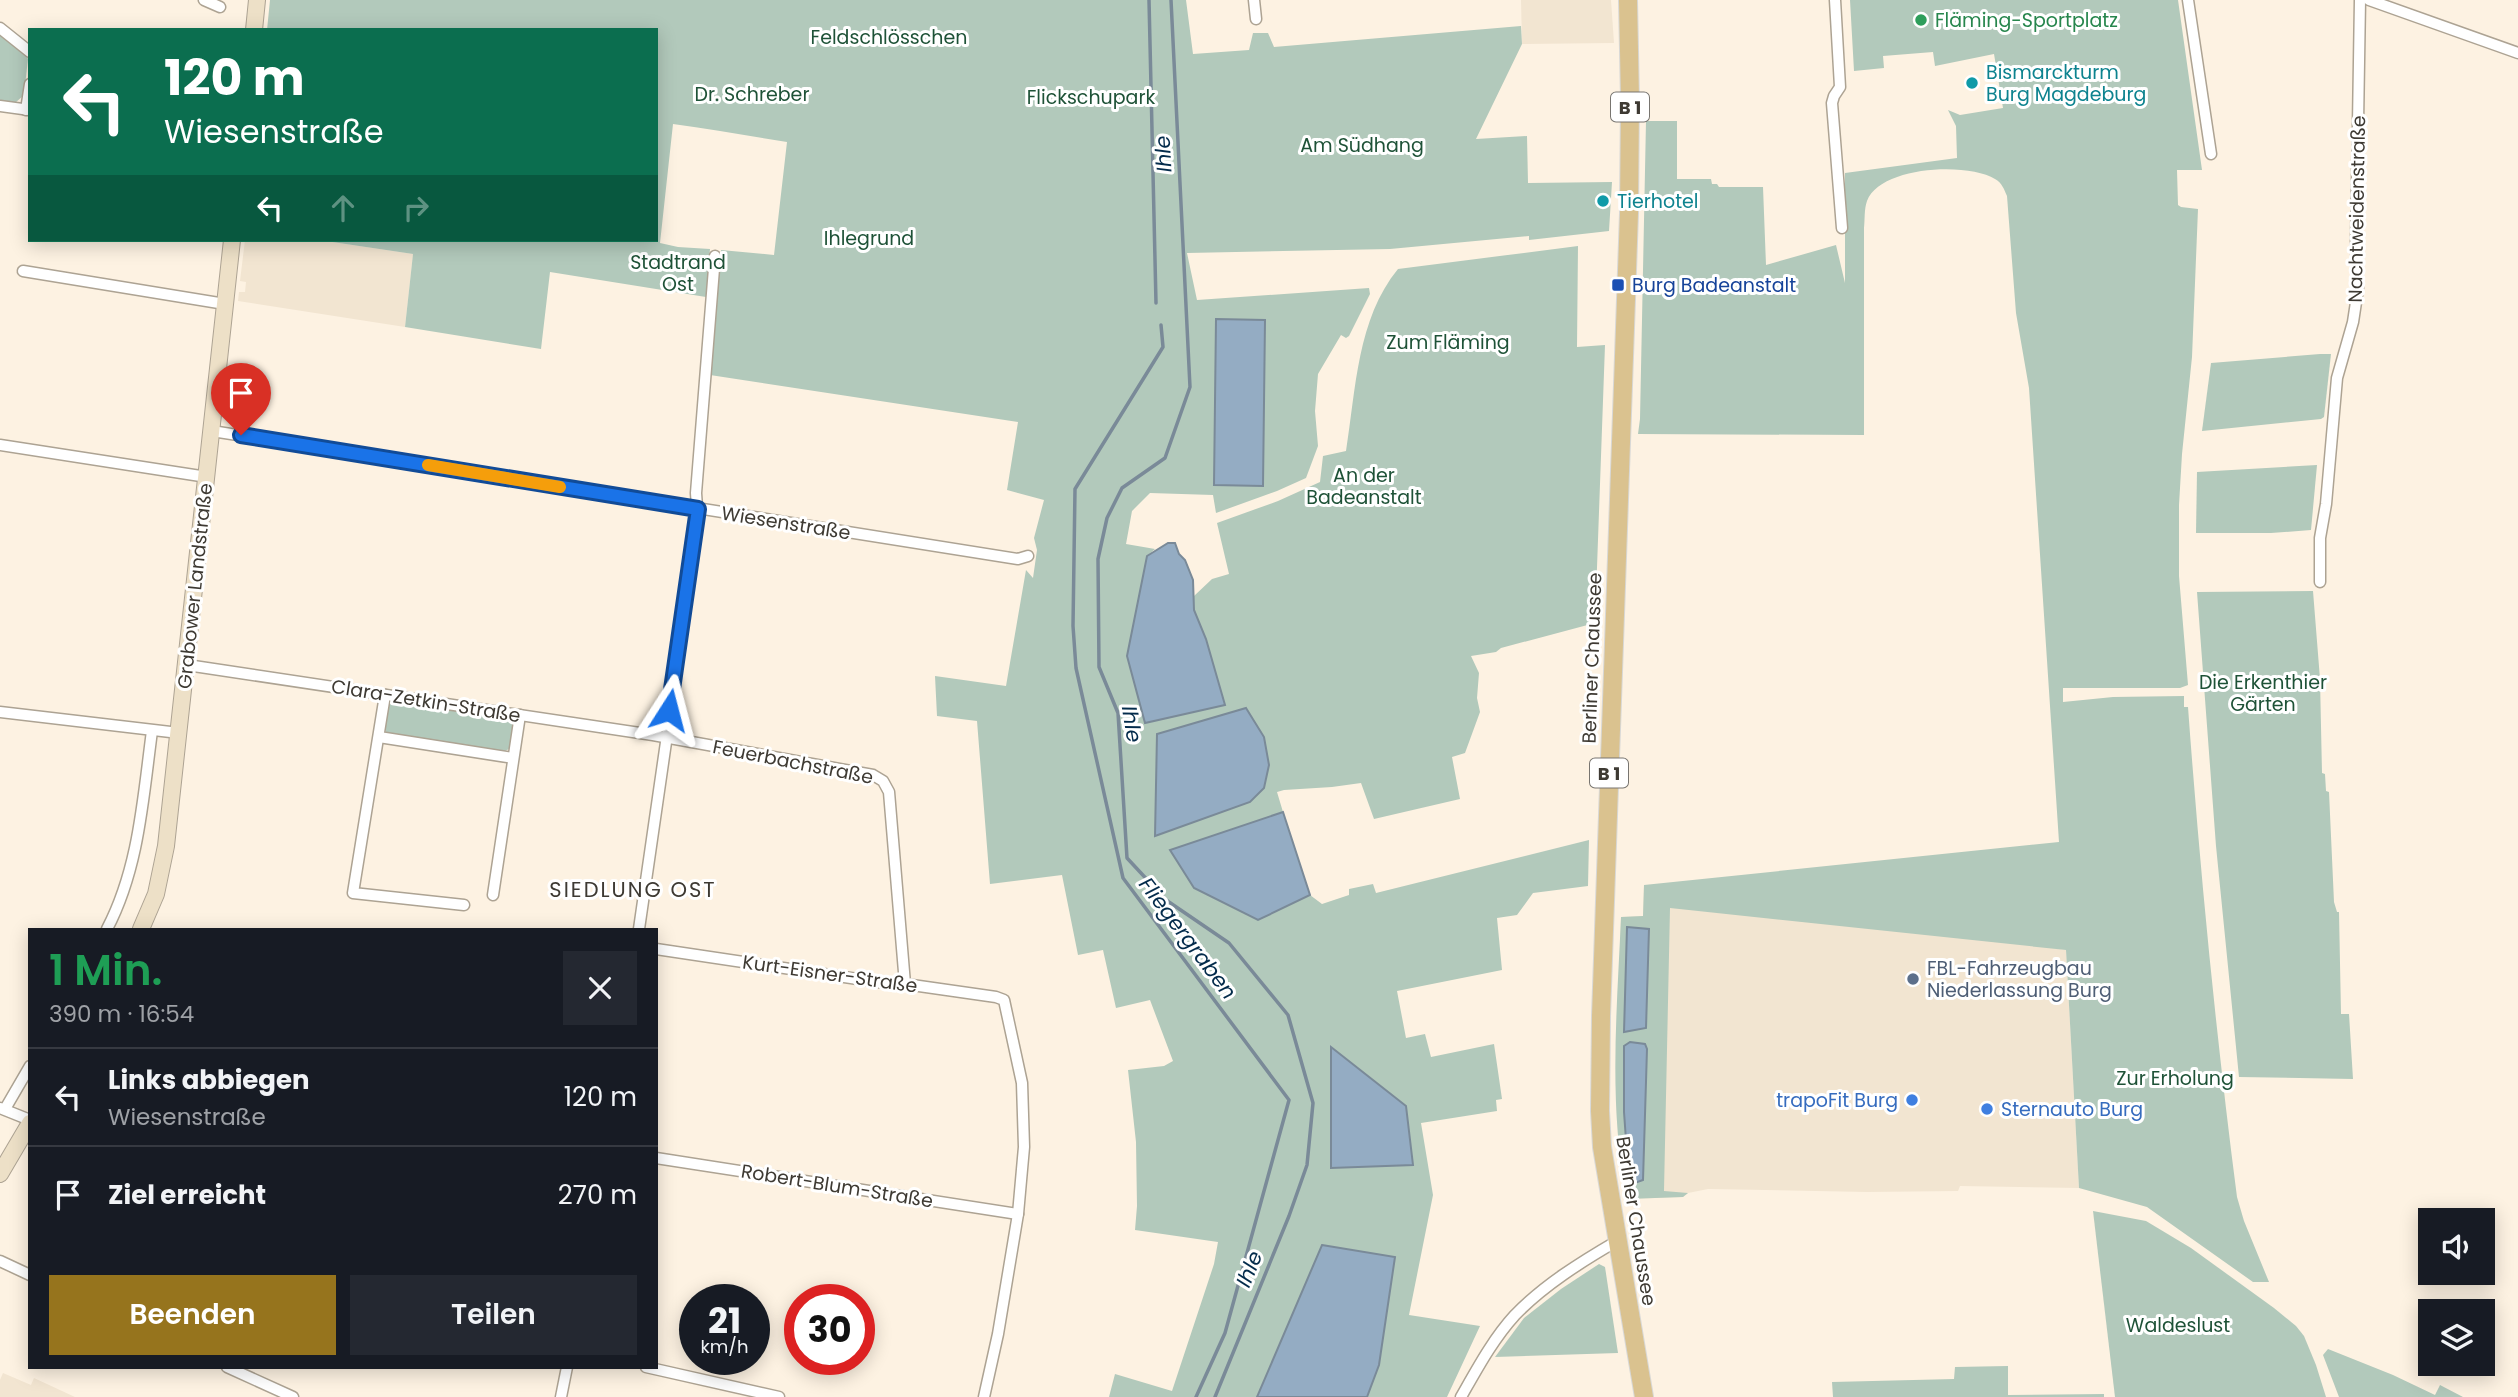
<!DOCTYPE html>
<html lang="de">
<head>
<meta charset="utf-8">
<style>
	:root { --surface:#171b24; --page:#242831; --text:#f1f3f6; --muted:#9ea1a6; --line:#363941; --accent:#96741d }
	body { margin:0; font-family:Poppins,sans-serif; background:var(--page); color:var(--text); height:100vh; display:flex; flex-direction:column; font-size:26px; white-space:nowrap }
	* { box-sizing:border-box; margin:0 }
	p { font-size:23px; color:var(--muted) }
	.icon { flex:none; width:38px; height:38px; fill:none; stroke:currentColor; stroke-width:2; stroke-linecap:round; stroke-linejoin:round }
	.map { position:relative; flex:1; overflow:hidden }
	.drawer { position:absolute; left:28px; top:928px; width:630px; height:441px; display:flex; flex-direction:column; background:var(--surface); border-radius:0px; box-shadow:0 4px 18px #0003 }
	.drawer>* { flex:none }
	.top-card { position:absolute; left:28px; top:28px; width:630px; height:214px; border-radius:0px; box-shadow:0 4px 18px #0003; background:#0b6e4f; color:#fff; overflow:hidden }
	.tools { position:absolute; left:2418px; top:1208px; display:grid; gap:14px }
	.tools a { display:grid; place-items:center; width:77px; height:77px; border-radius:0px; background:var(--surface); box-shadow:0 4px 18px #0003; font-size:35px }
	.speed { position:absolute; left:679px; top:1284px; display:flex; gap:14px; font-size:35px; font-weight:700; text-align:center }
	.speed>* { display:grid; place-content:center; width:91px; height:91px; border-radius:50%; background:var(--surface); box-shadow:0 4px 18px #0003; line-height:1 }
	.speed small { font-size:18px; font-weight:400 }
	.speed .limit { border:10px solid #d22; background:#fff; color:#111 }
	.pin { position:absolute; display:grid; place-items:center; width:60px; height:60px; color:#fff; margin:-72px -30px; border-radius:50% 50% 50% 0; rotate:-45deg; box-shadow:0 0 7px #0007 }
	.pin .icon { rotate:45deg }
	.me { position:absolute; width:77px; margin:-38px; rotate:9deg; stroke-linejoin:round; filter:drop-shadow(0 0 5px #0008) }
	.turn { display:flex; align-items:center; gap:24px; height:147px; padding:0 21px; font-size:32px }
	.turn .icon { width:91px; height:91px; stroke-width:2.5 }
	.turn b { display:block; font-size:49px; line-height:60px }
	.lanes { display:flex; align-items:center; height:66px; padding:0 21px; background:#0003; justify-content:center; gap:35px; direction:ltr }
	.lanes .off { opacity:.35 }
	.round { display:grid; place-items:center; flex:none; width:74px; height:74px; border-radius:0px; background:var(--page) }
	.head { display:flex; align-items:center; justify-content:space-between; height:119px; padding:0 21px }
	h1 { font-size:42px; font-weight:600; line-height:52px; color:#1e9e55 }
	.action { display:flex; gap:14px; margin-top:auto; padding:14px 21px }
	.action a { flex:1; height:80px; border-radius:0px; background:var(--accent); color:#fff; font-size:28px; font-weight:600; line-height:80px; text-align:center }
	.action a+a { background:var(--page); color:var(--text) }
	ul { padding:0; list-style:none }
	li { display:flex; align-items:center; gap:21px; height:98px; padding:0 21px; border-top:2px solid var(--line) }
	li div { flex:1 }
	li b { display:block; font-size:26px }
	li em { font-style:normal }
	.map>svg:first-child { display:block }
</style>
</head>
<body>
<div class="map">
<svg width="2518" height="1397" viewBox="0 0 2518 1397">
	<rect width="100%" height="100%" fill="#fdf2e2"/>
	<!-- commercial -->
	<g fill="#f2e5d1">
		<polygon points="1521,0 1611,0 1614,43 1522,44"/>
		<polygon points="245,240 319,240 413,254 405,327 238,301 239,292 245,292 246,282 240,281"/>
		<polygon points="1644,885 2066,950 2079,1188 1960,1186 1958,1191 1867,1192 1708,1189 1688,1193 1683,1197 1627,1199 1620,1158 1616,1103 1621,917 1643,916"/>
		<polygon points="3,1373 31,1385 34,1378 75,1397 0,1397 0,1380"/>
	</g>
	<!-- green -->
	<g fill="#b2c9bb" fill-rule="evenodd">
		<path d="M270,0H1186L1193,54L1249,50L1253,33H1268L1274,47L1521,26L1522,44L1476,139L1527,136L1528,183L1612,182L1609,231L1529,240V236L1390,249L1187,253L1197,300L1369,288L1370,294L1349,336L1346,338L1341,335L1318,374L1315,411L1318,446L1306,478L1277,491L1216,513L1213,495L1150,493L1132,511L1126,544L1155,549L1147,556L1145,723L1224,705L1206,640L1194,610V596L1212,579L1229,574L1217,523L1278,501L1320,482L1323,456L1346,451C1356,389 1357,319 1398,269L1578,246L1577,347L1605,345L1595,623L1501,648L1496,652L1471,656L1479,673L1477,698L1480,712L1465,753L1452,757L1460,799L1374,819L1361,783L1332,787L1284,790L1277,792L1283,812L1170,850L1258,920L1310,895L1322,904L1349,895V889L1373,884L1376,893L1589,840L1588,886L1533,893L1517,915L1497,918L1502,970L1397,991L1406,1038L1425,1034L1431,1057L1494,1044L1502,1099L1496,1100L1497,1111L1421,1123L1433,1195L1409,1315L1480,1326L1447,1397H1367L1379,1365L1395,1258L1322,1245L1257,1397H1109L1115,1374L1172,1391L1214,1264L1218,1242L1135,1230L1137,1206L1136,1142L1128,1070L1164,1066L1173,1061L1150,1000L1116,1008L1103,950L1078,955L1062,875L990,884L977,721L937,716L935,676L1006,686L1026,570L1033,578L1037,550L1034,538L1044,500L1007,490L1018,422L710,375L721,250L774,255L787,142C749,136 711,129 673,124L660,243L678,247L710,249L706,297L550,272L541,349L405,327L413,254L319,240H656V30H267Z"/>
		<path d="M1850,0H2178L2202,170H2177L2178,205L2181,207L2198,209L2192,357L2182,454L2179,505V576L2188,685L2180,688H2063V702L2113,697L2184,696V707H2188C2200,871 2216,1035 2237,1197L2244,1221L2269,1282H2253L2147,1207L2079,1188L2066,950L1670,908L1664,1191L1688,1193L1683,1197L1627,1199C1608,1106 1617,1011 1621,917L1643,916L1644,885L2059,842L2029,388L2016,313L2007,196C2004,189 2002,183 1995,179C1968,162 1880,166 1867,201C1864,209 1865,220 1864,228V435L1638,434L1640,419L1646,121H1677V179H1711L1712,184H1717L1719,187H1763L1766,265L1836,245L1845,283V173L1957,158L1956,126L1948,110L1960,115L2003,108L1994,54L1935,66L1933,52L1883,56L1884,68L1854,71ZM1627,928L1649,930L1646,1028L1625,1032ZM1636,1042L1632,1184L1629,1182L1624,1112L1626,1044Z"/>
		<polygon points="0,34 26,55 28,59 24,95 15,103 0,101"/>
		<polygon points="2320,354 2331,354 2324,417 2321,419 2202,431 2211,363"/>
		<polygon points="2317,465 2311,530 2271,533 2196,533 2197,472"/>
		<polygon points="2313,591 2320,679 2322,773 2325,774 2326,791 2329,792 2334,902 2337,912 2339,912 2341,1014 2349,1014 2353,1079 2239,1077 2216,846 2197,592"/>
		<polygon points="395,701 509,718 515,724 511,748 503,752 387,734 385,729 389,705"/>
		<polygon points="2093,1211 2146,1221 2191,1248 2274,1308 2296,1326 2304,1336 2316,1365 2326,1397 2115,1397"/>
		<polygon points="1599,1264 1605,1267 1618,1353 1495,1357 1524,1318 1561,1289"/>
		<polygon points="2328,1349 2393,1375 2435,1395 2440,1385 2463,1397 2339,1397 2323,1355"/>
		<polygon points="2008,1366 2008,1395 2104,1394 2104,1397 1833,1397 1832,1382 1954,1379 1955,1367"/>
	</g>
	<!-- water -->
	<g fill="#94acc3" stroke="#7a8a98" stroke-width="2">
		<polygon points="1216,319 1265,320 1263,486 1214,485"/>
		<polygon points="1168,543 1175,543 1179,554 1185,560 1193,580 1194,610 1206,639 1225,705 1145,723 1127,656 1147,556"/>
		<polygon points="1246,708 1264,737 1269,765 1264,788 1250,802 1155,836 1157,734"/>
		<polygon points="1283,812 1310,895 1258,920 1194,888 1170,850"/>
		<polygon points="1627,927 1649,929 1646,1028 1624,1032"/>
		<polygon points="1630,1042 1645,1044 1647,1049 1643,1180 1632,1184 1629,1182 1624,1112 1624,1046"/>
		<polygon points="1331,1047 1406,1106 1413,1165 1331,1168"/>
		<polygon points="1322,1245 1395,1257 1379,1365 1367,1397 1257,1397"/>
	</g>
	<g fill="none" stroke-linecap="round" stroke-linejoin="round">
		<!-- stream -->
		<g stroke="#7a8a98" stroke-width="3.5">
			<polyline points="1149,0 1156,303"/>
			<polyline points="1171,0 1190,387 1165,458 1122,488 1107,518 1098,559 1099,667 1118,713 1127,858 1166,900 1229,943 1288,1015 1313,1103 1307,1165 1289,1216 1215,1397"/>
			<polyline points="1161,325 1163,347 1075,489 1073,626 1076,668 1123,878 1289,1100 1225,1333 1196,1397"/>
		</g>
		<!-- minor casing -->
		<g stroke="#ada393" stroke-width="13">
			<g id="minor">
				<polyline points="204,0 220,7"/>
				<polyline points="1254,0 1256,19"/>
				<polyline points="1835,0 1840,87 1834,96 1832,103 1842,228"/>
				<polyline points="2188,0 2211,154"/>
				<polyline points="2369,0 2518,53"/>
				<polyline points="0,28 30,52"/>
				<polyline points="0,106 30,110"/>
				<polyline points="26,110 30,84"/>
				<polyline points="23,271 225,304"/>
				<polyline points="212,431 1018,559 1028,556"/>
				<polyline points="0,445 207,477"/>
				<polyline points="2320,582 2320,538 2326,504 2337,378 2353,322 2358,289 2356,247 2360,0"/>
				<polyline points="187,665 653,735 873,775 883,781 889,792 905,984"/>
				<polyline points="385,695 353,893 464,905"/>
				<polyline points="0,712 179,733"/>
				<polyline points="379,737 513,758"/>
				<polyline points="493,895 520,715"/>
				<path d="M107,929C139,868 143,798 152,731"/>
				<polyline points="639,929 698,521 696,493 715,256"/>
				<polyline points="656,949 891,984 905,984 996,997 1004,1000 1022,1083 1024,1147 1018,1214 998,1334 984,1397"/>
				<polyline points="0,1108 30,1120"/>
				<polyline points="5,1109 30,1066"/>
				<polyline points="656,1158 1018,1214"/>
				<polyline points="0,1261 30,1275"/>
				<polyline points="227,1367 293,1397"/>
				<polyline points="646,1367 779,1397"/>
				<polyline points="561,1397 567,1367"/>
				<path d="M1461,1397C1477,1369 1493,1339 1515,1315C1544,1285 1581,1262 1617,1241"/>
			</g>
		</g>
		<!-- secondary casing -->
		<g stroke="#ada393" stroke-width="18">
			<g id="secondary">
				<polyline points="254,30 257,0"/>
				<polyline points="141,929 156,894 166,846 232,240"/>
				<polyline points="0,1174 30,1123"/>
			</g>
		</g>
		<!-- primary casing -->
		<g stroke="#d8d8d6" stroke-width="20">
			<polyline id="primary" points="1628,0 1630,100 1629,213 1601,1016 1600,1111 1602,1147 1644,1397"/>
		</g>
		<!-- minor -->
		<use href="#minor" stroke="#fff" stroke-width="10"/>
		<!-- secondary -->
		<use href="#secondary" stroke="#ede0c7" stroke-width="16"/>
		<!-- primary -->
		<use href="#primary" stroke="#dac28f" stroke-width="18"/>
	</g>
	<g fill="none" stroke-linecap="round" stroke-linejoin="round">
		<!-- route casing -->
		<g stroke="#114b97" stroke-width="18">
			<polyline id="route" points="241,435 698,509 669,710"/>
		</g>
		<!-- route -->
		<use href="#route" stroke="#1a73e8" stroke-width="12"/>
		<!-- slow -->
		<polyline stroke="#f59e0b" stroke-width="12" points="428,465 560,487"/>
	</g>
	<!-- markers -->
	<circle fill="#2e9e5b" stroke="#fff" stroke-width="2.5" cx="1921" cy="20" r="7"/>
	<g fill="#0f9aa8" stroke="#fff" stroke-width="2.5">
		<circle cx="1972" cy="83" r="7"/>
		<circle cx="1603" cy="201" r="7"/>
	</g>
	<rect fill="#1a4fb4" stroke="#fff" stroke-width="2.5" x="1611" y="278" width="14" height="14" rx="3.5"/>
	<circle fill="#5c6f8a" stroke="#fff" stroke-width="2.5" cx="1913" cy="979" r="7"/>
	<g fill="#3f7fe0" stroke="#fff" stroke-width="2.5">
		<circle cx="1912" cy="1100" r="7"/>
		<circle cx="1987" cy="1109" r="7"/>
	</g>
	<g text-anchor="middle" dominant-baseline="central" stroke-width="6" stroke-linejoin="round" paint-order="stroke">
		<!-- shield labels -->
		<g fill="#fff" stroke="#787570" stroke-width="2">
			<rect x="1611" y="92.5" width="38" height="29" rx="5"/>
			<rect x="1590" y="758.5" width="38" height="29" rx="5"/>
		</g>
		<g font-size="18" font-weight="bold" fill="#3e3a33">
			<text x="1630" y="107">B 1</text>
			<text x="1609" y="773">B 1</text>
		</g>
		<!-- leisure labels -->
		<g font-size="19" fill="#27864d" stroke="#fff" text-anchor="start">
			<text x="1935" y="20">Fläming-Sportplatz</text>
		</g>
		<!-- park labels -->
		<g font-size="19" fill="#1e5237" stroke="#fff">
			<text x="889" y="37">Feldschlösschen</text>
			<text x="752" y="94">Dr. Schreber</text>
			<text x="1091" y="97">Flickschupark</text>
			<text x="1362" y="145">Am Südhang</text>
			<text x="869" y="238">Ihlegrund</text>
			<text x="678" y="262">Stadtrand<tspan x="678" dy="22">Ost</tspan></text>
			<text x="1448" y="342">Zum Fläming</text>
			<text x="1364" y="475">An der<tspan x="1364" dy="22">Badeanstalt</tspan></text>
			<text x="2263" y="682">Die Erkenthier<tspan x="2263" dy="22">Gärten</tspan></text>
			<text x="2175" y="1078">Zur Erholung</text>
			<text x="2178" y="1325">Waldeslust</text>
		</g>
		<!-- culture labels -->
		<g font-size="19" fill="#0d838f" stroke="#fff" text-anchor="start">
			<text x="1986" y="72">Bismarckturm<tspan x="1986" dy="22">Burg Magdeburg</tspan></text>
			<text x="1617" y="201">Tierhotel</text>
		</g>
		<!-- street labels -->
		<g font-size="19" fill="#3e3a33" stroke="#fff">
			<text transform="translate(2357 209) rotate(-89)">Nachtweidenstraße</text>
			<text transform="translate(786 523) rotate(9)">Wiesenstraße</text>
			<text transform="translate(195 586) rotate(-84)">Grabower Landstraße</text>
			<text transform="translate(1592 658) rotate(-88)">Berliner Chaussee</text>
			<text transform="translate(426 701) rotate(9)">Clara-Zetkin-Straße</text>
			<text transform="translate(793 762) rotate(11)">Feuerbachstraße</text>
			<text transform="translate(830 974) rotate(8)">Kurt-Eisner-Straße</text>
			<text transform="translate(837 1186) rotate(9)">Robert-Blum-Straße</text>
			<text transform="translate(1636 1221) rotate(81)">Berliner Chaussee</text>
		</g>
		<!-- transit labels -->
		<g font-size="19" fill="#164399" stroke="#fff" text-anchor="start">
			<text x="1632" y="285">Burg Badeanstalt</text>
		</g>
		<!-- service labels -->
		<g font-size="19" fill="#4e5e75" stroke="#fff" text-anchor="start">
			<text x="1927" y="968">FBL-Fahrzeugbau<tspan x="1927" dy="22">Niederlassung Burg</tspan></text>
		</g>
		<!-- shop labels -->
		<g font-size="19" fill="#366cbe" stroke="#fff" text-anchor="end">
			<text x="1898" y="1100">trapoFit Burg</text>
			<text x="2001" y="1109" text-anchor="start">Sternauto Burg</text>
		</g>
		<!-- water labels -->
		<g font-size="21" font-style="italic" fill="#032b4b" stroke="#fff">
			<text transform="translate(1163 154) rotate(-93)">Ihle</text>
			<text transform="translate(1132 724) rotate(81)">Ihle</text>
			<text transform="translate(1188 938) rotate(53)">Fliegergraben</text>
			<text transform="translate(1249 1269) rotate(-68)">Ihle</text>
		</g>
		<!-- neighbourhood labels -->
		<g font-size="21" letter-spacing="2" fill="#3e3a33" stroke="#fff">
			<text x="633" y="889">SIEDLUNG OST</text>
		</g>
	</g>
</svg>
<div class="tools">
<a><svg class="icon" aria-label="sound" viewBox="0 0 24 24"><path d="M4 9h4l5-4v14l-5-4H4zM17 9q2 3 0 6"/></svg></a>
<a><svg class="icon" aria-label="layers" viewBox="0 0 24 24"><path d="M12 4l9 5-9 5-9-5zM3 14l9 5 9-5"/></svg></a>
</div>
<div class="speed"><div>21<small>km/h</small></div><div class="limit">30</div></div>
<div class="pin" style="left:241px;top:435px;background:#d93025"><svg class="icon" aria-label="arrive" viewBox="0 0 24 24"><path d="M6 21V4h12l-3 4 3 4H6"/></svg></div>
<svg class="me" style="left:669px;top:710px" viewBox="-20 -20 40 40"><path d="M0-17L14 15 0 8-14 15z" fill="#1a73e8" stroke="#fff" stroke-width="4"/></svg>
<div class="top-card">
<div class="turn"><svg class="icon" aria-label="left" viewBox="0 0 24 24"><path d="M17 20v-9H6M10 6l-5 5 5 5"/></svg><div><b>120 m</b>Wiesenstraße</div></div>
<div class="lanes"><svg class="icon" aria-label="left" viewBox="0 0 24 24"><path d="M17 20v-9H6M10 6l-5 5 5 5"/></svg><svg class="icon off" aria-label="ahead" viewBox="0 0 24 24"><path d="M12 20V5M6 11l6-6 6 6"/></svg><svg class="icon off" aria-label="right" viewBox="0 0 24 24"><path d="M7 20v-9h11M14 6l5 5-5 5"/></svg></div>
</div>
<section class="drawer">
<div class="head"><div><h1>1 Min.</h1><p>390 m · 16:54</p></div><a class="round"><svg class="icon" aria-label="close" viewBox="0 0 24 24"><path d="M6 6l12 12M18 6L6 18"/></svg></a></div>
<ul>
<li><svg class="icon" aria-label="left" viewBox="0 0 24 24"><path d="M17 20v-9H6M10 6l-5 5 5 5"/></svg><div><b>Links abbiegen</b><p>Wiesenstraße</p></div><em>120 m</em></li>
<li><svg class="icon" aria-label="arrive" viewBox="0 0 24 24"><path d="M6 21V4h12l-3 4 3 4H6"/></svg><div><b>Ziel erreicht</b></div><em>270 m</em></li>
</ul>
<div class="action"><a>Beenden</a><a>Teilen</a></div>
</section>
</div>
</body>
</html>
